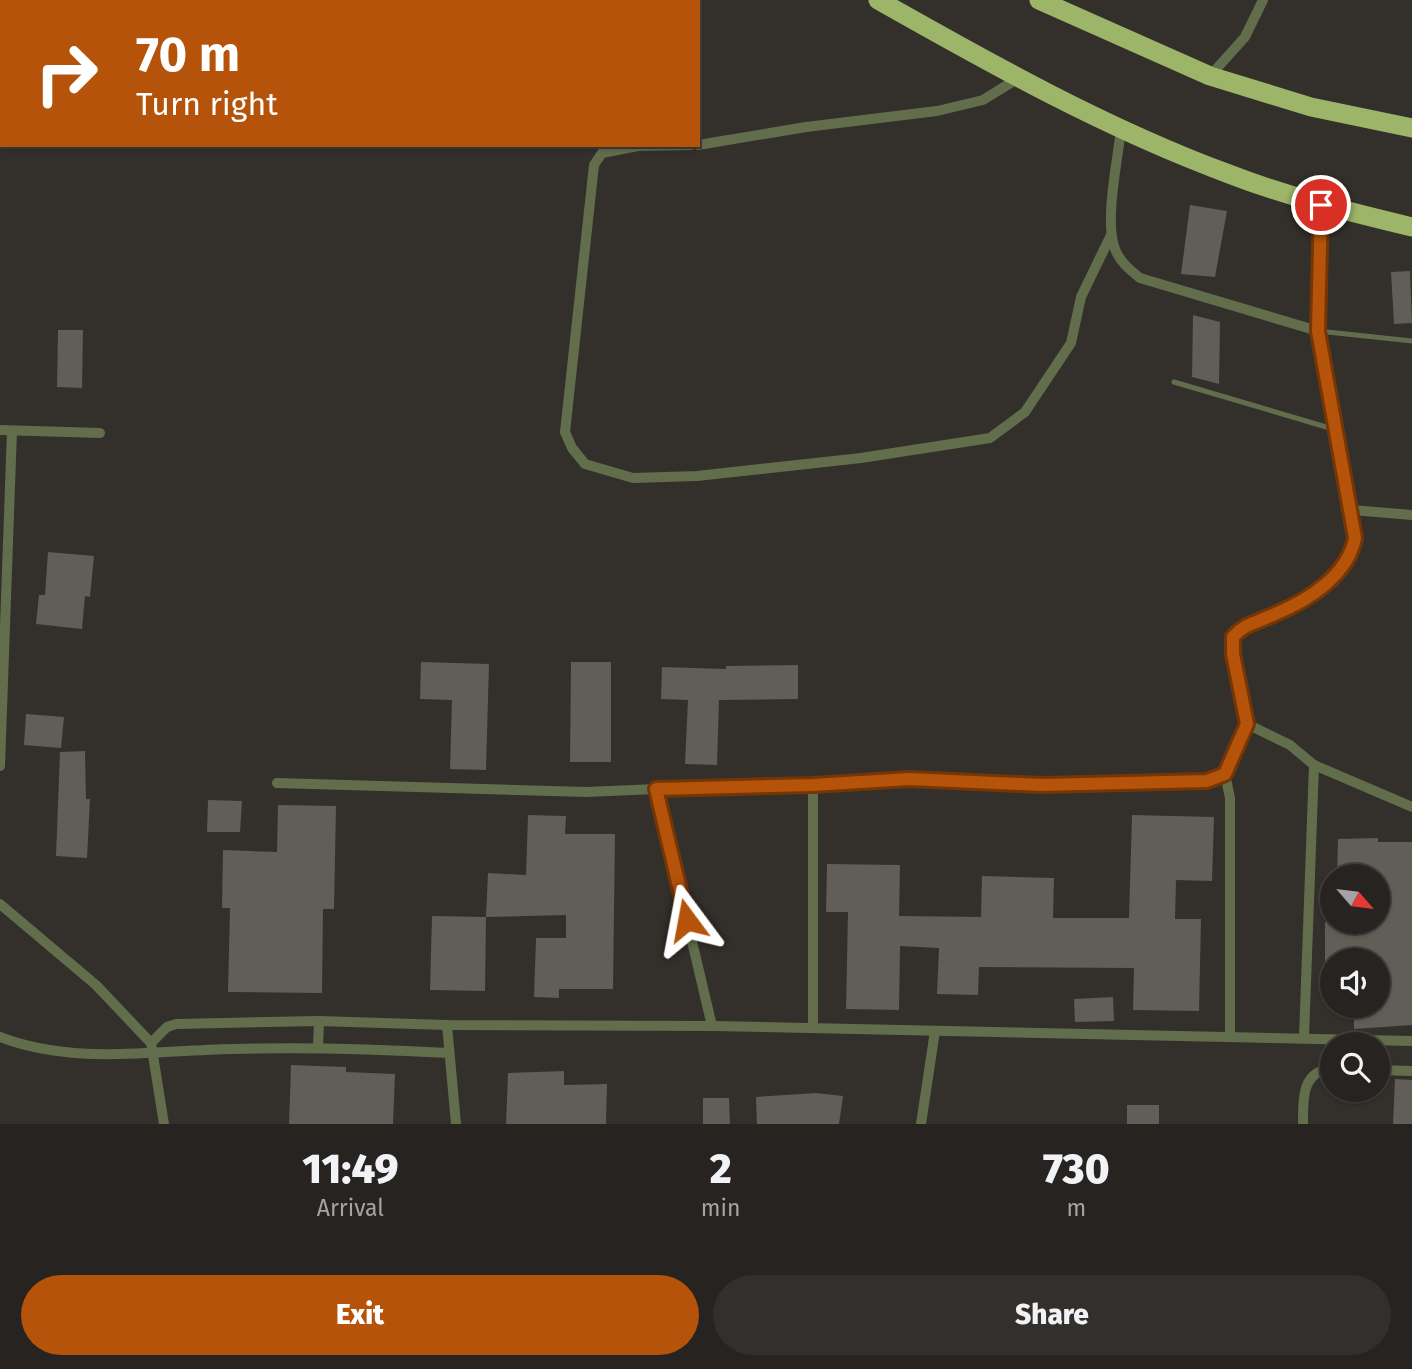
<!DOCTYPE html>
<html lang="en">
<head>
<meta charset="utf-8">
<style>
	:root { --surface:#262320; --page:#322f2d; --text:#f1f3f6; --muted:#a4a4a5; --line:#42403e; --accent:#b45309 }
	body { margin:0; font-family:"Fira Sans",sans-serif; background:var(--page); color:var(--text); height:100vh; display:flex; flex-direction:column; font-size:26px; white-space:nowrap }
	* { box-sizing:border-box; margin:0 }
	p { font-size:23px; color:var(--muted) }
	.icon { flex:none; width:38px; height:38px; fill:none; stroke:currentColor; stroke-width:2; stroke-linecap:round; stroke-linejoin:round }
	.map { position:relative; height:1124px; overflow:hidden }
	.drawer { display:flex; flex-direction:column; background:var(--surface); flex:1 }
	.drawer>* { flex:none }
	.banner { position:absolute; left:0px; top:0px; width:700px; height:147px; box-shadow:0 2px 5px #0004,0 0 0 2px var(--line); background:#b45309; color:#fff; overflow:hidden }
	.needle { width:46px; rotate:118deg }
	.controls { position:absolute; left:1320px; top:864px; display:grid; gap:14px }
	.controls a { display:grid; place-items:center; width:70px; height:70px; border-radius:50%; background:var(--surface); box-shadow:0 2px 5px #0004,0 0 0 2px var(--line); font-size:35px }
	.pin { position:absolute; display:grid; place-items:center; width:60px; height:60px; color:#fff; margin:-30px; border:4px solid #fff; border-radius:50%; box-shadow:0 2px 7px #0007 }
	.me { position:absolute; width:77px; margin:-38px; rotate:347deg; stroke-linejoin:round; filter:drop-shadow(0 0 5px #0008) }
	.turn { display:flex; align-items:center; gap:24px; height:147px; padding:0 21px; font-size:32px }
	.turn .icon { width:91px; height:91px; stroke-width:2.5 }
	.turn b { display:block; font-size:49px; line-height:60px }
	.eta { display:flex; justify-content:space-evenly; align-items:center; height:119px; text-align:center }
	.eta b { font-size:42px; font-weight:800; line-height:49px }
	.cta { display:flex; gap:14px; margin-top:auto; padding:14px 21px }
	.cta a { flex:1; height:80px; border-radius:42px; background:var(--accent); color:#fff; font-size:28px; font-weight:800; line-height:80px; text-align:center }
	.cta a+a { background:var(--page); color:var(--text) }
	.map>svg:first-child { display:block }
</style>
</head>
<body>
<div class="map">
<svg width="1412" height="1124" viewBox="0 0 1412 1124">
	<rect width="100%" height="100%" fill="#332f2a"/>
	<!-- building -->
	<g fill="#615d57">
		<polygon points="1190,205 1227,211 1215,277 1181,274"/>
		<polygon points="1410,271 1412,323 1394,324 1391,272"/>
		<polygon points="1193,315 1220,322 1219,384 1192,377"/>
		<polygon points="58,330 83,330 82,388 57,387"/>
		<polygon points="48,552 94,556 90,597 85,596 82,629 36,624 39,595 45,595"/>
		<polygon points="421,662 489,664 486,770 450,769 452,700 420,699"/>
		<polygon points="571,662 611,662 611,762 570,762"/>
		<polygon points="798,665 798,699 719,700 717,765 685,764 688,700 661,699 662,667 726,669 726,666"/>
		<polygon points="26,714 64,717 61,748 24,745"/>
		<polygon points="85,751 86,799 90,799 87,858 56,856 60,752"/>
		<polygon points="208,800 242,801 240,832 207,832"/>
		<polygon points="278,805 336,806 334,909 323,909 322,993 228,992 230,908 222,908 223,850 277,852"/>
		<polygon points="528,815 566,816 565,834 615,834 613,989 559,989 559,998 534,997 536,938 566,938 566,915 486,917 488,873 526,875"/>
		<polygon points="1132,815 1214,817 1212,881 1176,880 1175,919 1201,919 1199,1011 1133,1010 1134,968 979,967 978,995 937,994 939,948 900,946 899,1010 846,1009 848,912 826,912 827,864 900,865 899,916 981,917 982,876 1054,878 1053,918 1129,918"/>
		<polygon points="1378,838 1378,842 1412,842 1412,1025 1354,1029 1354,1006 1377,1006 1377,985 1382,985 1383,965 1377,966 1377,961 1325,961 1325,922 1377,922 1377,877 1337,877 1338,839"/>
		<polygon points="432,916 486,917 485,991 430,990"/>
		<polygon points="1113,997 1114,1021 1075,1022 1074,999"/>
		<polygon points="291,1065 346,1067 346,1072 395,1074 393,1124 289,1124"/>
		<polygon points="564,1071 564,1085 607,1084 606,1124 506,1124 508,1073"/>
		<polygon points="1395,1079 1412,1080 1412,1124 1393,1124"/>
		<polygon points="816,1093 843,1096 839,1124 757,1124 756,1097"/>
		<polygon points="703,1098 729,1098 730,1124 703,1124"/>
		<rect x="1127" y="1105" width="32" height="19"/>
	</g>
	<g fill="none" stroke-linecap="round" stroke-linejoin="round">
		<!-- service -->
		<g stroke="#626d4c" stroke-width="5">
			<polyline points="1318,331 1412,341"/>
			<polyline points="1174,382 1333,429"/>
		</g>
		<!-- minor -->
		<g stroke="#626d4c" stroke-width="10">
			<polyline points="1210,76 1245,37 1263,0"/>
			<path d="M1121,128C1118,160 1104,221 1115,249C1120,262 1130,270 1140,278L1318,331"/>
			<polyline points="691,145 638,146 602,153 594,165 565,432 572,448 585,464 633,478 697,476 861,458 990,438 1025,412 1071,343 1081,297 1111,235"/>
			<polyline points="698,145 806,127 937,111 983,100 1020,77"/>
			<polyline points="0,430 100,433"/>
			<polyline points="1352,510 1412,515"/>
			<polyline points="1247,724 1290,745 1314,765 1412,807"/>
			<polyline points="0,766 12,431"/>
			<polyline points="1225,774 1230,798 1230,1036"/>
			<polyline points="277,783 586,792 656,789 712,1026"/>
			<path d="M656,789L813,785L909,779L1042,785L1207,781L1225,774C1233,760 1245,741 1247,724C1250,702 1222,656 1235,635C1242,622 1260,620 1272,615C1306,603 1348,574 1355,538L1318,331L1321,205"/>
			<polyline points="0,904 96,985 151,1043"/>
			<polyline points="447,1025 456,1124"/>
			<polyline points="813,1028 813,785"/>
			<path d="M0,1037C75,1066 156,1050 234,1049C305,1047 376,1049 448,1053"/>
			<polyline points="1304,1037 1314,765"/>
			<polyline points="318,1047 319,1021"/>
			<polyline points="1377,1070 1412,1071"/>
			<polyline points="164,1124 151,1043 167,1027 176,1024 319,1021 447,1025 712,1026 1412,1041"/>
			<polyline points="921,1124 935,1031"/>
			<path d="M1303,1124C1303,1099 1301,1072 1332,1068"/>
		</g>
		<!-- trunk -->
		<g stroke="#9cb568" stroke-width="19">
			<path d="M878,0C991,64 1107,129 1229,174C1288,197 1350,212 1412,227"/>
			<polyline points="1039,0 1210,76 1311,107 1412,128"/>
		</g>
	</g>
	<g fill="none" stroke-linecap="round" stroke-linejoin="round">
		<!-- route casing -->
		<g stroke="#753606" stroke-width="18">
			<path id="route" d="M687,920L656,789L813,785L909,779L1042,785L1207,781L1225,774L1247,724L1233,654V637C1245,623 1259,622 1275,614C1309,600 1348,575 1355,538L1318,331L1321,205"/>
		</g>
		<!-- route -->
		<use href="#route" stroke="#b45309" stroke-width="12"/>
	</g>
</svg>
<div class="controls">
<a><svg class="needle" viewBox="-14 -14 28 28"><path d="M0-13l5 13h-10z" fill="#e53935"/><path d="M0 13l5-13h-10z" fill="#a4a4a5"/></svg></a>
<a><svg class="icon" aria-label="sound" viewBox="0 0 24 24"><path d="M4 9h4l5-4v14l-5-4H4zM17 9q2 3 0 6"/></svg></a>
<a><svg class="icon" aria-label="search" viewBox="0 0 24 24"><circle cx="10" cy="10" r="6"/><path d="M15 15l6 6"/></svg></a>
</div>
<div class="pin" style="left:1321px;top:205px;background:#d93025"><svg class="icon" aria-label="arrive" viewBox="0 0 24 24"><path d="M6 21V4h12l-3 4 3 4H6"/></svg></div>
<svg class="me" style="left:687px;top:920px" viewBox="-20 -20 40 40"><path d="M0-17L14 15 0 8-14 15z" fill="#b45309" stroke="#fff" stroke-width="4"/></svg>
<div class="banner">
<div class="turn"><svg class="icon" aria-label="right" viewBox="0 0 24 24"><path d="M7 20v-9h11M14 6l5 5-5 5"/></svg><div><b>70 m</b>Turn right</div></div>
</div>
</div>
<section class="drawer">
<div class="eta">
<div><b>11:49</b><p>Arrival</p></div>
<div><b>2</b><p>min</p></div>
<div><b>730</b><p>m</p></div>
</div>
<div class="cta"><a>Exit</a><a>Share</a></div>
</section>
</body>
</html>
